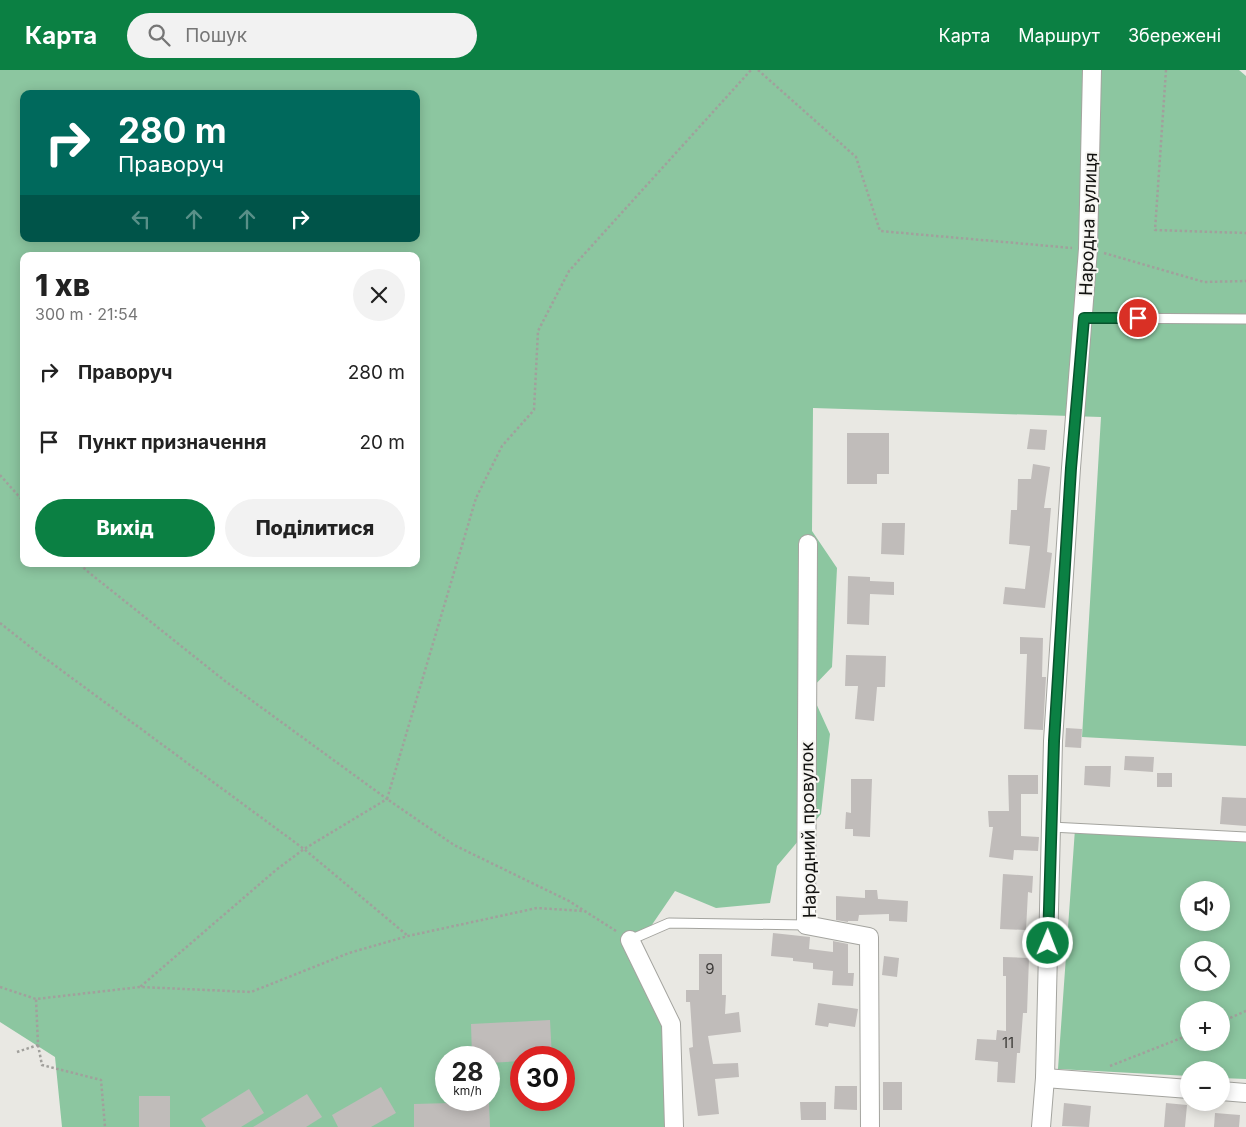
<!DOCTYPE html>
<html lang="uk">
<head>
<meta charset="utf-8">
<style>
	:root { --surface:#fff; --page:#f2f2f2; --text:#222; --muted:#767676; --accent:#0b8043 }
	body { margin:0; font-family:Inter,sans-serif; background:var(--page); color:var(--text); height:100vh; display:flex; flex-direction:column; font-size:19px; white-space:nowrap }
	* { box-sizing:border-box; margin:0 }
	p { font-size:16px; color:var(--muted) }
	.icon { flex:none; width:28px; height:28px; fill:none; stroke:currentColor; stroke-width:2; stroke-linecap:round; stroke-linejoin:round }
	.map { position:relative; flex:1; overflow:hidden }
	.panel { position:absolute; left:20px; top:182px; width:400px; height:315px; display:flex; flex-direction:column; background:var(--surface); border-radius:10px; box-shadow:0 2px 12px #0003 }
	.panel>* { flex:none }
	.hud { position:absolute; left:20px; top:20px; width:400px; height:152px; border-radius:10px; box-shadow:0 2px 12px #0003; background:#00695c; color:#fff; overflow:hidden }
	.controls { position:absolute; left:1180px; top:811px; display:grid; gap:10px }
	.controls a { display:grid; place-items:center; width:50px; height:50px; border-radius:50%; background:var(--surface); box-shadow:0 2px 12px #0003; font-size:25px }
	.speed { position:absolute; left:435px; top:976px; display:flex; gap:10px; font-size:25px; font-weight:700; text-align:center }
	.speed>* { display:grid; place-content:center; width:65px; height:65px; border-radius:50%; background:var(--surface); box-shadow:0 2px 12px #0003; line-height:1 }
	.speed small { font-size:12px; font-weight:400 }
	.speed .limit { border:8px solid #d22; background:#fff; color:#111 }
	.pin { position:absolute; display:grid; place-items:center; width:42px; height:42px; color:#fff; margin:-21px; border:2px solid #fff; border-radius:50%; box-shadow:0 1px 5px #0007 }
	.me { position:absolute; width:55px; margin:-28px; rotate:1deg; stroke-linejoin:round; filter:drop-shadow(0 0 4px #0008) }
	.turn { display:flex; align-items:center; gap:18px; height:105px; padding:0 15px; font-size:22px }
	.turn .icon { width:65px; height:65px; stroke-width:2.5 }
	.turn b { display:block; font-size:35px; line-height:42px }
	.lanes { display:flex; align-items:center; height:48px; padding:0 15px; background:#0003; justify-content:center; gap:25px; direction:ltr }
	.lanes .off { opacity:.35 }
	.round { display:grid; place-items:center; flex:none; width:52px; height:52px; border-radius:26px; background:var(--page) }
	.headline { display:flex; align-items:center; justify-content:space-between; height:85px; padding:0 15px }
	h1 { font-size:30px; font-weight:800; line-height:38px }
	.button { display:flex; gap:10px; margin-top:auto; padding:10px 15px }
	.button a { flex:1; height:58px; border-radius:30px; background:var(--accent); color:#fff; font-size:20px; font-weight:800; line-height:58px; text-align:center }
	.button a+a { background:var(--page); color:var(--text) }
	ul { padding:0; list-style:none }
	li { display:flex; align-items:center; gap:15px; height:70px; padding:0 15px }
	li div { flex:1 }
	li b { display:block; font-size:19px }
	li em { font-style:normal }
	header { display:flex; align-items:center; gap:30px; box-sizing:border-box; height:70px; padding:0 25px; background:var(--accent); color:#fff }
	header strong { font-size:24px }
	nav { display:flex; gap:28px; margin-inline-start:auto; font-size:18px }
	.search { width:350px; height:45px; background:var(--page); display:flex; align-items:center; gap:12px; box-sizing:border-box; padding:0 18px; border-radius:28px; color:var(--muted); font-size:19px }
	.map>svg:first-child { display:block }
</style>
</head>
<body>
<header>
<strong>Карта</strong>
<div class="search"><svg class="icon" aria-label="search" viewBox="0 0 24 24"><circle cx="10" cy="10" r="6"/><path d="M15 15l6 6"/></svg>Пошук</div>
<nav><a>Карта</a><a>Маршрут</a><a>Збережені</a></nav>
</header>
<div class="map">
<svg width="1246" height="1057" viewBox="0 0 1246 1057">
	<rect width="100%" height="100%" fill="#e9e8e3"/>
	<!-- green -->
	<g fill="#8cc6a0" fill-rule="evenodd">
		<path d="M0,0H1239L1246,6V676L1082,667L1101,347L813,338L812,461L837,498L832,597L810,620L830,664L821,744L777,796L770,833L716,838L675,821L632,884L666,957L668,1057H62L55,987L0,952ZM24,24H416V169H24ZM24,186H416V494H24ZM446,988H489V1030H446ZM521,988H564V1030H521Z"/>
		<path d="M1075,759L1246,767V1009L1221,1008V1000H1189V1006L1058,999ZM1189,820H1221V852H1189ZM1189,880H1221V912H1189ZM1189,940H1221V972H1189Z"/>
	</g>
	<!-- building -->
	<g fill="#c0bcba">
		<polygon points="1030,359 1047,360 1045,380 1027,379"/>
		<polygon points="847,363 889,363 889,404 877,404 877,414 847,414"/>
		<polygon points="1033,394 1050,397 1044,438 1051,438 1047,482 1052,483 1045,538 1003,534 1005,517 1025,519 1030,476 1009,474 1011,440 1017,440 1018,409 1031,409"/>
		<polygon points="882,453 905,453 904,485 881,484"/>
		<polygon points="848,506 870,507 870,511 894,512 894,525 870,524 869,555 847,554"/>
		<polygon points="1020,567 1043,568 1042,607 1046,607 1043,660 1024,659 1027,584 1020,584"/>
		<polygon points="846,585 886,586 885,617 877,617 874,651 855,649 858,616 845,616"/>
		<polygon points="1066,658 1082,659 1081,678 1065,677"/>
		<polygon points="1125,686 1154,687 1153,702 1124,700"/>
		<polygon points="1085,696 1111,696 1110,717 1084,715"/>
		<rect x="1157" y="703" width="15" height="14"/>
		<polygon points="1008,705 1038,705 1038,724 1021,724 1021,766 1039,767 1038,781 1014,780 1013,790 989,787 993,757 989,757 988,741 1009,741"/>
		<polygon points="851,709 872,709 870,767 853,766 853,759 845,759 846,742 851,743"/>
		<polygon points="1222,727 1246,728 1246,756 1220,754"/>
		<polygon points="1003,804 1033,806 1032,823 1028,822 1026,860 1000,859"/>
		<polygon points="865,820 877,820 878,829 908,831 907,852 889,851 889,844 859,845 858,851 848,851 848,852 836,850 836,826 865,828"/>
		<polygon points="773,863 810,867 809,879 833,882 833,871 848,874 848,903 854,903 853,916 832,915 833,901 813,899 813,893 793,891 793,888 771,886"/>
		<polygon points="699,884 722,884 722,925 726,925 725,944 739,942 741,962 708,966 713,994 738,993 739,1007 715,1009 719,1044 698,1046 689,978 693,977 690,932 686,932 686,920 699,920"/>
		<polygon points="884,886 899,888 897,907 882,905"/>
		<polygon points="1003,887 1029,888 1027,943 1023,943 1020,983 1017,983 1015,1013 997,1012 998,992 975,990 977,969 996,970 997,960 1006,961 1006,906 1003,906"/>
		<polygon points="818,933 858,939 855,957 829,953 828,957 815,955"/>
		<polygon points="550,950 552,988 521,988 521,991 489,993 489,988 472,988 471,954"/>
		<rect x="883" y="1012" width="19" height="28"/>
		<polygon points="835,1016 857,1016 857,1040 834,1039"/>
		<polygon points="381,1017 396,1043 371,1057 338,1057 332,1045"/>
		<polygon points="249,1019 264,1043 241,1057 206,1057 201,1049"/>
		<polygon points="307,1024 322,1047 306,1057 253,1057"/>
		<rect x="139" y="1026" width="31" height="31"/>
		<polygon points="489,1032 490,1057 414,1057 414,1034"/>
		<polygon points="800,1032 826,1032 826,1050 801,1050"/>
		<polygon points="1064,1033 1091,1036 1089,1057 1062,1056"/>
		<polygon points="1166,1033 1187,1035 1185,1057 1164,1057"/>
		<polygon points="1215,1043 1240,1045 1239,1057 1214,1057"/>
	</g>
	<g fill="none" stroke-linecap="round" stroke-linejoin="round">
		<!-- service casing -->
		<g stroke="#a4a49f" stroke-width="11">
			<g id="service">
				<polyline points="1084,248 1246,249"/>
				<polyline points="1051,757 1246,767"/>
				<polyline points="630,870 669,853 806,855"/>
			</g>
		</g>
		<!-- minor casing -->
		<g stroke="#a4a49f" stroke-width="20">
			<g id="minor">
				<polyline points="808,474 806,855 869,867 870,1057"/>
				<polyline points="630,870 671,954 674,1057"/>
				<polyline points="1045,1008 1189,1019"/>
				<polyline points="1221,1021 1246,1023"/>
				<polyline points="1041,1057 1045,1008 1053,671 1071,398 1088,179 1092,0"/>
			</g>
		</g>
		<!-- path -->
		<g stroke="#a1a09c" stroke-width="2.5" stroke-dasharray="2.5 2.5" stroke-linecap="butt">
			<polyline points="758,0 856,87 880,161 1072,178"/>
			<polyline points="1166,0 1155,160 1246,163"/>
			<polyline points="1104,183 1204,212 1246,211"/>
			<polyline points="0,405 24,432"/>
			<polyline points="80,494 87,501 225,611 387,729 304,779 276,800 140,917"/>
			<polyline points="0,553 38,583 304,779 408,866"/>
			<polyline points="616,861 569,831 454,775 387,729 476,428 502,376 534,340 538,261 569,201 751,0"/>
			<polyline points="0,917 36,929 140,917 251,922 349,883 408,866 537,838 583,841"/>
			<polyline points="1221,952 1246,941"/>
			<polyline points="38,975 42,995 101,1010 105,1057"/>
			<polyline points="17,982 38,975 36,929"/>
			<polyline points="1110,996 1189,965"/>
		</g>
		<!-- service -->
		<use href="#service" stroke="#fff" stroke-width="9"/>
		<!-- minor -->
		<use href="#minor" stroke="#fff" stroke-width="18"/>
	</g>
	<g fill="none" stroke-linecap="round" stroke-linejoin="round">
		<!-- route casing -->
		<g stroke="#07532c" stroke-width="12">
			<polyline id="route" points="1048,873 1054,671 1071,398 1084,248 1138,248"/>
		</g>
		<!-- route -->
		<use href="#route" stroke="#0b8043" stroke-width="9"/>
	</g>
	<g text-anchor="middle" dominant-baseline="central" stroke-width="4" stroke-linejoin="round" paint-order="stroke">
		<!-- number labels -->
		<g font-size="15" fill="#3e3c3a">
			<text x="710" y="898">9</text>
			<text x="1008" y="972">11</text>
		</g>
		<!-- street labels -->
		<g font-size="18" fill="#121210" stroke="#f6f5f1">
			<text transform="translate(1088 154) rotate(-88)">Народна вулиця</text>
			<text transform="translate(808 760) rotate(-91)">Народний провулок</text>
		</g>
	</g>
</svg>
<div class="controls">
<a><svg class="icon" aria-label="sound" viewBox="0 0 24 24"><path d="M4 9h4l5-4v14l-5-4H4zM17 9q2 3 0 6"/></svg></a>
<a><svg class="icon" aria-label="search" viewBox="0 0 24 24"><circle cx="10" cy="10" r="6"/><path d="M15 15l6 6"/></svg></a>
<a>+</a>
<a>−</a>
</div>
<div class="speed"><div>28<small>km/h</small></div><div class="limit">30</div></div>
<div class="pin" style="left:1138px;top:248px;background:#d93025"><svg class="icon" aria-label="arrive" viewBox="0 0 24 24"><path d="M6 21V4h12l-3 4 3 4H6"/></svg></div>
<svg class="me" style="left:1048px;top:873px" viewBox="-20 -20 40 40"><circle r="17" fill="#0b8043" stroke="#fff" stroke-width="3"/><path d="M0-11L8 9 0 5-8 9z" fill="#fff"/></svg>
<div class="hud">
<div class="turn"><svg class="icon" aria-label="right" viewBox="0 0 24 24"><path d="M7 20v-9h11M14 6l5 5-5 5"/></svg><div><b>280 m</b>Праворуч</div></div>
<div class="lanes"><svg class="icon off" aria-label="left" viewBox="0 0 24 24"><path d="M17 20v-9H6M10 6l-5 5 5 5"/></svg><svg class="icon off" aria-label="ahead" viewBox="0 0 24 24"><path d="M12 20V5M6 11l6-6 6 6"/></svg><svg class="icon off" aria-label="ahead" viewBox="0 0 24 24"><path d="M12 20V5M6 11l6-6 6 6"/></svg><svg class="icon" aria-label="right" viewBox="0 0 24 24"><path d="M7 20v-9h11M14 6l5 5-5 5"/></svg></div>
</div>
<section class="panel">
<div class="headline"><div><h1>1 хв</h1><p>300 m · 21:54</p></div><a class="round"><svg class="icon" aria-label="close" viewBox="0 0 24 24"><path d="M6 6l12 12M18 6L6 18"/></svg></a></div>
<ul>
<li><svg class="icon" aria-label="right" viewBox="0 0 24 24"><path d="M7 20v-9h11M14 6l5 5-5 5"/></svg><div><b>Праворуч</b></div><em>280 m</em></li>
<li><svg class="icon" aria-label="arrive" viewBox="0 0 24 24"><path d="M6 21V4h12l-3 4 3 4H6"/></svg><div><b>Пункт призначення</b></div><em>20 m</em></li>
</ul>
<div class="button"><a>Вихід</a><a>Поділитися</a></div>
</section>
</div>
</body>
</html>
